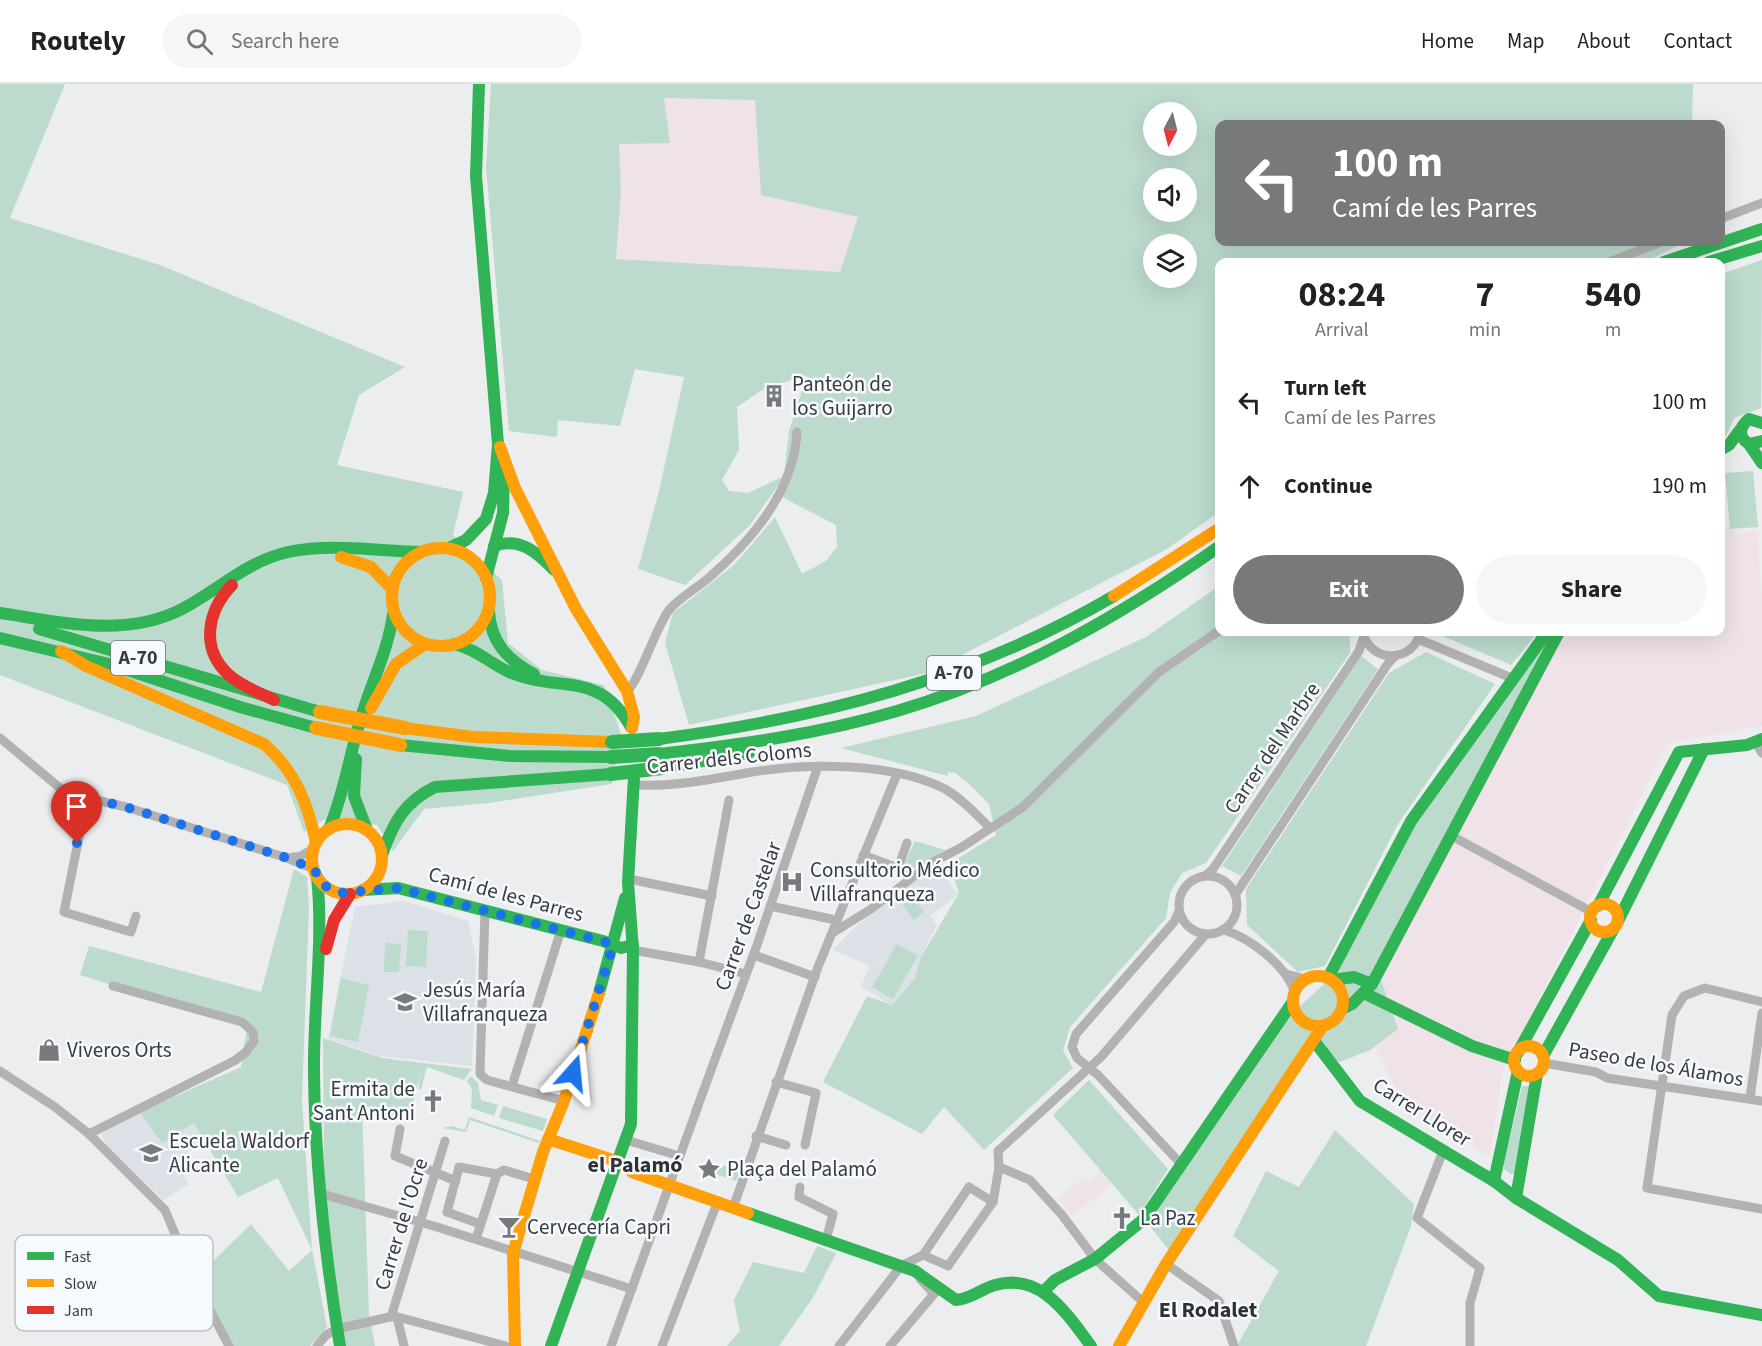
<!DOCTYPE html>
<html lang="en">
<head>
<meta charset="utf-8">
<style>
	:root { --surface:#fff; --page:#f6f6f6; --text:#222; --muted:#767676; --line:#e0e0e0; --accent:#78797b }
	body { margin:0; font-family:"Source Sans 3",sans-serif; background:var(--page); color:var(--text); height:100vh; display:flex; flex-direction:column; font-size:22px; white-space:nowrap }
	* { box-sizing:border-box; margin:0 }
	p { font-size:20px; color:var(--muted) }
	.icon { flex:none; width:33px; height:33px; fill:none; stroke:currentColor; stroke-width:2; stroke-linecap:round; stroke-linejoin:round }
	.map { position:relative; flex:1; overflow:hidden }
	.sheet { position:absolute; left:1215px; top:174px; width:510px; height:378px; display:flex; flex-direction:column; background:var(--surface); border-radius:12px; box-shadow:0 6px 24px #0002 }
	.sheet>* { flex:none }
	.top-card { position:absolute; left:1215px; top:36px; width:510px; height:126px; border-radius:12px; box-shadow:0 6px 24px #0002; background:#78797b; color:#fff; overflow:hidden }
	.needle { width:39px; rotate:187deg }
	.fabs { position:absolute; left:1143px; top:18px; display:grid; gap:12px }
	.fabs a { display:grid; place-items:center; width:54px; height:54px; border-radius:50%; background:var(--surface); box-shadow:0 6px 24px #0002; font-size:30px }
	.pin { position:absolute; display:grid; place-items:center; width:51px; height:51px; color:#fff; margin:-62px -26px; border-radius:50% 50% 50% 0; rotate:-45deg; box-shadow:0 0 6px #0007 }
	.pin .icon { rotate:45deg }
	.me { position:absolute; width:66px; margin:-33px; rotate:18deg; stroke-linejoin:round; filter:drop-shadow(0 0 4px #0008) }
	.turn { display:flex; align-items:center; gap:21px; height:126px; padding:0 18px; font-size:27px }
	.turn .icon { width:78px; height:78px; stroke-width:2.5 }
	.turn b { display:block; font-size:42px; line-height:51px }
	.eta { display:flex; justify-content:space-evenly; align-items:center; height:102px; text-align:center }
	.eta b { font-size:36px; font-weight:700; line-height:42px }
	.action { display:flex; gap:12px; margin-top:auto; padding:12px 18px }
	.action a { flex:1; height:69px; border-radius:36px; background:var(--accent); color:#fff; font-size:24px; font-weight:700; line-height:69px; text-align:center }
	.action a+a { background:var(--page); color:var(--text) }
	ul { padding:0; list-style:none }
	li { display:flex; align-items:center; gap:18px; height:84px; padding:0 18px }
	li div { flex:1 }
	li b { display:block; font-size:22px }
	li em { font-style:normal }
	header { display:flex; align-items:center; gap:36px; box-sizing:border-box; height:84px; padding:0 30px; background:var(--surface); border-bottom:2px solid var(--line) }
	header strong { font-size:28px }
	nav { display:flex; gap:33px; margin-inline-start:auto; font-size:21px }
	.search { width:420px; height:54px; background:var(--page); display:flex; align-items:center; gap:15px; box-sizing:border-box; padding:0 21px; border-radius:33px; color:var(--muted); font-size:22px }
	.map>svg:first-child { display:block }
</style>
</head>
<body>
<header>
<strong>Routely</strong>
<div class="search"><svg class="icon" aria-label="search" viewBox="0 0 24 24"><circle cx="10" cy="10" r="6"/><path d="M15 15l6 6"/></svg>Search here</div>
<nav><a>Home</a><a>Map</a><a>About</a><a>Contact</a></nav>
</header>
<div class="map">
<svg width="1762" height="1262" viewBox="0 0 1762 1262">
	<rect width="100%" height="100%" fill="#ebedef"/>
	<!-- industrial -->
	<g fill="#efe3e9">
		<polygon points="663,14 755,16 761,111 858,133 840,188 615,175 621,109 619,60"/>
		<polygon points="1721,435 1737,450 1757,446 1762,514 1762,642 1668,659 1502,989 1490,1073 1402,1018 1374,961 1398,945 1380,893 1546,558 1534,553 1538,548 1720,548"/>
		<polygon points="1101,1087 1111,1100 1073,1132 1058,1115 1085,1093 1089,1097"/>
	</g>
	<!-- built -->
	<g fill="#dbe1e7">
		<polygon points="937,781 958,811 930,832 937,841 923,868 915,894 892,921 861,903 869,884 866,880 833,866 856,842"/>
		<polygon points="404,817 468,837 476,875 472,982 380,972 328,955 355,823"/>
		<polygon points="140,1028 194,1039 205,1053 176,1078 189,1100 163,1116 105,1059 102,1052 107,1044"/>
	</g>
	<!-- green -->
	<g fill="#bcdbcc" fill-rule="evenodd">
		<polygon points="0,0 65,0 10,134 160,181 405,283 359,311 337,381 463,408 453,451 502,496 508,559 542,586 604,601 621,650 612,700 489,719 424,725 393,767 377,741 324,736 304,748 287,701 0,591"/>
		<path d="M491,0H1693L1692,40H1220V158H1685L1645,178H1220L1219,428L1167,465L927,589L689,641L665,559L673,529L734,481L775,433L802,490L826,477L837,463L836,441L782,413L784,393L750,441L685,501L638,485L659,407L684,293L635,285L620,342L558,336L557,353L509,347L486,84ZM664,14L755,16L761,111L858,133L840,188L616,175L621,109L619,60L670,59ZM1154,28H1186V62H1154ZM1154,94H1186V128H1154ZM1154,160H1186V194H1154ZM807,291L789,347L784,392L748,409L729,407L722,396L739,366L737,323L765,304Z"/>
		<polygon points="1762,176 1761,324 1734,334 1726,352 1721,356 1721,190"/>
		<polygon points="1753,387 1758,443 1730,445 1725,389"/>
		<polygon points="1219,502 1220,548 1350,548 1350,569 1206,779 1182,789 1170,809 1166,834 1070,943 1063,967 1073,984 984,1066 944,1023 922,1050 823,998 867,912 892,921 915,894 921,873 959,809 949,780 996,751 989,720 967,698 955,689 947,688 948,692 841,664 976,632 1146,553"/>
		<polygon points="1433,548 1538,548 1511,581"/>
		<polygon points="1547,558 1380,893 1398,945 1370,966 1340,978 1308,961 1169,1166 1148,1140 1286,935 1339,886 1415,735"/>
		<polygon points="1426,568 1495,600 1398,740 1325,882 1298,888 1247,841 1246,805 1389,589"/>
		<polygon points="1361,572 1378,585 1241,792 1222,782"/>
		<polygon points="915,757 945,766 907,789 901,787"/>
		<polygon points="294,785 307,793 309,823 302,1016 312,1165 327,1243 310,1262 232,1262 199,1191 251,1140 289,1187 312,1166 278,1094 238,1113 194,1039 162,1059 140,1028 241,983 247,943 80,891 89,862 261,908"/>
		<polygon points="909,809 924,828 914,836 899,816"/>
		<polygon points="408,846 428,847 426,883 406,882"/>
		<polygon points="385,859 401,860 399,888 384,888"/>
		<polygon points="897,860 918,872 893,915 872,903"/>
		<polygon points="341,894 369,901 358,958 330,952"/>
		<polygon points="323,954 382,974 472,985 464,996 427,983 421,1005 418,1005 421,987 409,1035 362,1023 369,1230 375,1262 346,1262 333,1182 324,1090"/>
		<polygon points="471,992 478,999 481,1016 498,1021 494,1032 471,1024 472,1005 467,997"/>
		<polygon points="1089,996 1168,1085 1139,1131 1053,1031"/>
		<polygon points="1522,1002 1531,1002 1516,1090 1511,1090 1504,1085 1504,1079"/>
		<polygon points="503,1022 547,1035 543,1047 499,1034"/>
		<polygon points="469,1033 540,1057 539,1059 470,1036 466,1048 442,1044 452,1042 465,1046"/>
		<polygon points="1335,1046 1414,1120 1411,1142 1366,1262 1237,1262 1279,1187 1233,1152 1266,1087 1299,1103"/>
		<polygon points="717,1079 740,1087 736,1097 713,1089"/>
		<polygon points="817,1162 836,1169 814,1212 779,1262 727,1262 740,1247 734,1216 753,1178 804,1189"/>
	</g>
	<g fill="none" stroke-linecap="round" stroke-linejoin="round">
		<!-- street -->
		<g stroke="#b3b2b2" stroke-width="9">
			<polyline points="1720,135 1762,119"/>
			<polyline points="1609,178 1661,158"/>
			<path d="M1363,549C1371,580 1414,579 1420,548"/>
			<polyline points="1418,555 1514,595"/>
			<path d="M627,607C638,600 656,543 669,526C680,513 699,503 712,491C753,455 794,405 797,348"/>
			<polyline points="0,654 66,709 126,723 287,774 314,785"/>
			<polyline points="1757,661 1762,669"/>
			<path d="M634,701C674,703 712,695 752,688C809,679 892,678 945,705C962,715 976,730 990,744"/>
			<polyline points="87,713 64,828 131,848 136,832"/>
			<polyline points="1450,751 1592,828"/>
			<polyline points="863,771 898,784 907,759"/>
			<polyline points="288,774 301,772 314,764"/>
			<circle cx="1208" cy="821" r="29"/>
			<polyline points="1205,792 1213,785 1359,567 1364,552"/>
			<polyline points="629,795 712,812"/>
			<polyline points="1235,811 1387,581 1395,572"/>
			<polyline points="770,822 831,835"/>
			<polyline points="485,827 480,990 487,996 564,1017"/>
			<polyline points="1179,827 1174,838 1076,950 1072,963 1077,974 1098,991 1181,1080"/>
			<path d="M1224,846C1250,854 1284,880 1294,906"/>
			<polyline points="834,848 871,825 933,778 962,763 1023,723 1159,588 1220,546"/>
			<polyline points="633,866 699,878 746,890"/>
			<polyline points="754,871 815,893"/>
			<polyline points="699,878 729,716"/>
			<polyline points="1286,890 1306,895"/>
			<polyline points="1762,918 1705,904 1684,912 1672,931 1647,1104 1762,1125"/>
			<polyline points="1544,979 1596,988 1607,994 1762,1017"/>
			<polyline points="0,987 55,1023 89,1050 165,1126 194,1195 229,1262"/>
			<polyline points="776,998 816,1009 805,1061"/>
			<polyline points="512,1002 561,846"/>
			<polyline points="1750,1014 1762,929"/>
			<polyline points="696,1027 757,861 818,682"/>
			<polyline points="400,1045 395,1072 456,1097"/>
			<polyline points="89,1050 234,977 245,969 254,957 253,948 242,938 113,902"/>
			<polyline points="756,1052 786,1061"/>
			<polyline points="626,1056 676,1071"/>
			<polyline points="1443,1067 1417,1134 1480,1184 1470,1219 1470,1262"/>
			<polyline points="999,1083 998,1067 1101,973 1206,850"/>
			<polyline points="999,1083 1030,1096 1062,1131 1095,1175 1142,1217"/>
			<polyline points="800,1103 799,1113 833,1130 826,1156"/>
			<polyline points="319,1109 437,1143 632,1205"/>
			<polyline points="733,1124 818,883 897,690"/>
			<polyline points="480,1140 447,1128 459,1083 497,1090 504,1086 534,1095"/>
			<polyline points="476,1155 497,1090"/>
			<polyline points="923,1171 969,1103 993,1118"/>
			<polyline points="1166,1180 1219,1217 1234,1262"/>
			<polyline points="391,1233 445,1057"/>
			<polyline points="397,1233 404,1262"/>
			<polyline points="317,1262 326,1251 337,1245 394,1232 506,1262"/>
			<polyline points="611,1262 698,1022"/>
			<polyline points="662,1262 717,1119"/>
			<polyline points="839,1262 901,1182 923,1171 948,1182 993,1118 999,1083"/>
			<polyline points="890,1262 934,1210 920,1195"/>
		</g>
		<!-- fast -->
		<g stroke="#30b455" stroke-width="12">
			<polyline points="1664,178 1762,145"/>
			<polyline points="1709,178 1762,162"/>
			<path d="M1762,339L1749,335C1739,343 1738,353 1749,360L1762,357"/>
			<polyline points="1749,360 1762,379"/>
			<polyline points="1720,366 1729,361 1740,346"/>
			<path d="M494,462C520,453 537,468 554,486"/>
			<polyline points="449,464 466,456 486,435 494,409 498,360 476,92 479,0"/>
			<polyline points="486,494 503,429 504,387"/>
			<path d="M489,528C491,559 508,576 534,590"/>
			<path d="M0,529C61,538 126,555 184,524C219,505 248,477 288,468C332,459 377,467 421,468"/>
			<polyline points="39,545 320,628"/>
			<polyline points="0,554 109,580 240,623 316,644"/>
			<path d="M454,560C476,565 491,580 511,589C562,609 599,586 631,643"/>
			<path d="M659,655C821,634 972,595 1114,512"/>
			<polyline points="400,661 510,672 611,673"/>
			<path d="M659,670C739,661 819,650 897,627C1014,593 1120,532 1220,462"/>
			<polyline points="356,675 354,712 367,746"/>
			<polyline points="662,684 749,669"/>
			<path d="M329,745C344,710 349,673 360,637C370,601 388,568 393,530"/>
			<path d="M382,771C393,739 404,718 435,703L611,690"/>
			<path d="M317,793C324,859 313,923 314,989C315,1081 325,1171 340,1262"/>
			<polyline points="363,806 398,804 603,857 621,864 633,861"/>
			<polyline points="1598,822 1679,668 1747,661 1762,655"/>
			<polyline points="1618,837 1704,665"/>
			<polyline points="1328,894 1411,737 1547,548"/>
			<polyline points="1332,896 1354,893 1372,900"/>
			<polyline points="599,909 625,814"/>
			<polyline points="1364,909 1472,962 1515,976"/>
			<polyline points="1342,925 1352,920 1372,900 1559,548"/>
			<polyline points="1315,958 1360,1017 1494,1097 1516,1114 1618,1176 1659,1212 1762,1231"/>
			<polyline points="1517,970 1591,836"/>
			<polyline points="1543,972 1614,844"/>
			<polyline points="1494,1097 1518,987"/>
			<polyline points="1516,1114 1537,990"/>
			<path d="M748,1129L915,1187L956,1216C971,1215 981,1205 995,1201C1041,1188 1067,1230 1091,1262"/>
			<polyline points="1044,1207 1055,1196 1095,1175 1144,1135 1292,919"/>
			<polyline points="551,1262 631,1040 633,866 628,798 634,693"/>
		</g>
		<!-- slow -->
		<g stroke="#ff9f0a" stroke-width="12">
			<polyline points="500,363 515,404 576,525 627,607 634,633 632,644"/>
			<circle cx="441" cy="513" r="49"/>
			<polyline points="341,473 371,483 392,505"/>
			<polyline points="1114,512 1220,444"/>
			<path d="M61,567L86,582L264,660C295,687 308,719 316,759"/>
			<polyline points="371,624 396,580 425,560"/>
			<polyline points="405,644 473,653 612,658"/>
			<circle cx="347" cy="775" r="35"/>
			<circle cx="1604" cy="834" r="14"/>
			<circle cx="1318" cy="917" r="25"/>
			<circle cx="1529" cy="977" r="15"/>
			<polyline points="548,1055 619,1078 632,1088 748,1129"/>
			<polyline points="515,1262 513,1169 543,1068 564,1017 599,909"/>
			<polyline points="1119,1262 1166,1180 1322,943"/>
		</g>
		<!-- jam -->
		<g stroke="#e5322d" stroke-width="12">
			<path d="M232,501C207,527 200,565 229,591C242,603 259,608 274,616"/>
			<polyline points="326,865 334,836 350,810"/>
		</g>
		<!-- fast-bridge -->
		<g stroke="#30b455" stroke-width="14">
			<polyline points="612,658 659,655"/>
			<polyline points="611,673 659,670"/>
			<polyline points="611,690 662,684"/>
		</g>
		<!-- slow-bridge -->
		<g stroke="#ff9f0a" stroke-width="14">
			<polyline points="320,628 405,644"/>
			<polyline points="316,644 400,661"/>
		</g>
	</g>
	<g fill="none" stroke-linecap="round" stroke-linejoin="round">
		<!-- route -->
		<polyline stroke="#1a73e8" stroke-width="10" stroke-dasharray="0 18" points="77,759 87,714 126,723 287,774 314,785 323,801 340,809 398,804 609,859 613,862 573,989"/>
	</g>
	<!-- icons -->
	<defs>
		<g id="building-bare" transform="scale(1.8)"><path d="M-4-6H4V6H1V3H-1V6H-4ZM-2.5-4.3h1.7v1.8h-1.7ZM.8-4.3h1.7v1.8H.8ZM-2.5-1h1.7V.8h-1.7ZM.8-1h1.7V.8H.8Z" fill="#78797b" stroke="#f6faff" stroke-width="2.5" paint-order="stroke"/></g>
		<g id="hospital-bare" transform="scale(1.8)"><path d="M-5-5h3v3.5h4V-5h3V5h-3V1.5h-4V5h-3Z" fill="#78797b" stroke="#f6faff" stroke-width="2.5" paint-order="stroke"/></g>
		<g id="school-bare" transform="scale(1.8)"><path d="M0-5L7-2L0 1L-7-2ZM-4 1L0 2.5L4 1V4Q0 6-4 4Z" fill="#78797b" stroke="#f6faff" stroke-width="2.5" paint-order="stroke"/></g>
		<g id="shop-bare" transform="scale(1.8)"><path d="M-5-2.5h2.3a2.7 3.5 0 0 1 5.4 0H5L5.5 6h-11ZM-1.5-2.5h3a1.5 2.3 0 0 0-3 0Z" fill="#78797b" stroke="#f6faff" stroke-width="2.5" paint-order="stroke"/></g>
		<g id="church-bare" transform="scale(1.8)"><path d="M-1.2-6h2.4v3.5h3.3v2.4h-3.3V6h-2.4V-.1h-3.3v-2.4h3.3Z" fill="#78797b" stroke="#f6faff" stroke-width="2.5" paint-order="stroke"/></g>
		<g id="sight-bare" transform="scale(1.8)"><path d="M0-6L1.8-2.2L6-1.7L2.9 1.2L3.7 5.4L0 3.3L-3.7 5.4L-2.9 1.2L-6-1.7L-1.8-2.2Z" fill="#78797b" stroke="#f6faff" stroke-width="2.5" paint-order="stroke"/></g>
		<g id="bar-bare" transform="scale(1.8)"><path d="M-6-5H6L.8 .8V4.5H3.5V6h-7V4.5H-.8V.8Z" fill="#78797b" stroke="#f6faff" stroke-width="2.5" paint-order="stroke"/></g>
	</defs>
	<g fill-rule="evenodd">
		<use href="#building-bare" x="774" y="312"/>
		<use href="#hospital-bare" x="792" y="798"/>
		<use href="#school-bare" x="405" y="918"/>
		<use href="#shop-bare" x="49" y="966"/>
		<use href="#church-bare" x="433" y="1017"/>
		<use href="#school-bare" x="151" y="1069"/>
		<use href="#sight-bare" x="709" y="1085"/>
		<use href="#church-bare" x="1122" y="1134"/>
		<use href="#bar-bare" x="509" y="1143"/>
	</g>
	<g text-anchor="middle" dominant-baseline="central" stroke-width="5" stroke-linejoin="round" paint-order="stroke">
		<!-- shield labels -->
		<g fill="#f6faff" stroke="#727477" stroke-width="1.5">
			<rect x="111" y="557" width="54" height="34" rx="4.5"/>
			<rect x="927" y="572" width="54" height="34" rx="4.5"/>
		</g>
		<g font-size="20" font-weight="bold" fill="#3a3b3d">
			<text x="138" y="574">A-70</text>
			<text x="954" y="589">A-70</text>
		</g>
		<!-- poi labels -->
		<g font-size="21" fill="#3a3b3d" stroke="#f6faff" text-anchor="start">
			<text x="792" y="300">Panteón de<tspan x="792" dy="24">los Guijarro</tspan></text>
			<text x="810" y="786">Consultorio Médico<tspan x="810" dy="24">Villafranqueza</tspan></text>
			<text x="423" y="906">Jesús María<tspan x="423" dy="24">Villafranqueza</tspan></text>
			<text x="67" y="966">Viveros Orts</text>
			<text x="415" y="1005" text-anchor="end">Ermita de<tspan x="415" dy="24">Sant Antoni</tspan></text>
			<text x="169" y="1057">Escuela Waldorf<tspan x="169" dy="24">Alicante</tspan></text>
			<text x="727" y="1085">Plaça del Palamó</text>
			<text x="1140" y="1134">La Paz</text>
			<text x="527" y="1143">Cervecería Capri</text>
		</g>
		<!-- street labels -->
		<g font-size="21" fill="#3a3b3d" stroke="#f6faff">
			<text transform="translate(1272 664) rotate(-56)">Carrer del Marbre</text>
			<text transform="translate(729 674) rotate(-6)">Carrer dels Coloms</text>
			<text transform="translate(506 810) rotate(15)">Camí de les Parres</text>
			<text transform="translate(748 832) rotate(-70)">Carrer de Castelar</text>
			<text transform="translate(1656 980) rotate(10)">Paseo de los Álamos</text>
			<text transform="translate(1422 1028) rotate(32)">Carrer Llorer</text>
			<text transform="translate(401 1140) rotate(-73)">Carrer de l'Ocre</text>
		</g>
		<!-- neighbourhood labels -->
		<g font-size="22" font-weight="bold" fill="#2f3235" stroke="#f6faff">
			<text x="635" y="1081">el Palamó</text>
			<text x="1208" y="1226">El Rodalet</text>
		</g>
	</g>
	<!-- legend -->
	<rect x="15" y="1151" width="198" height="96" rx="9" fill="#f6faff" stroke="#bec1c5" stroke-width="1.5"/>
	<rect x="27" y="1168" width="27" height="8" fill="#30b455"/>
	<rect x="27" y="1195" width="27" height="8" fill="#ff9f0a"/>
	<rect x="27" y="1222" width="27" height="8" fill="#e5322d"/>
	<g font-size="16" fill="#3a3b3d">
		<text x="64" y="1178">Fast</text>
		<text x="64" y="1205">Slow</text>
		<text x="64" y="1232">Jam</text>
	</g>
</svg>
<div class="fabs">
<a><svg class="needle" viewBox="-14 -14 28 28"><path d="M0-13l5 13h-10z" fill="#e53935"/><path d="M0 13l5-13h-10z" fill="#767676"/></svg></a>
<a><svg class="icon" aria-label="sound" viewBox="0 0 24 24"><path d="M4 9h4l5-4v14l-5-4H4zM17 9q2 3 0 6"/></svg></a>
<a><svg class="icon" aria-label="layers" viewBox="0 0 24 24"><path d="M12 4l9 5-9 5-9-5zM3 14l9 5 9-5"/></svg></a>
</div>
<div class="pin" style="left:77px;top:759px;background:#d93025"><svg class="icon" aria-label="arrive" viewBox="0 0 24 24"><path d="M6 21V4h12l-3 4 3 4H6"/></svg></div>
<svg class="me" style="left:573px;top:989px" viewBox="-20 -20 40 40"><path d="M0-17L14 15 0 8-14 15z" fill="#1a73e8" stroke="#fff" stroke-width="4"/></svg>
<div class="top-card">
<div class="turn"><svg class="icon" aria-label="left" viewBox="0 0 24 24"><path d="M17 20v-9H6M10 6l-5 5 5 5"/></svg><div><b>100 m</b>Camí de les Parres</div></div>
</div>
<section class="sheet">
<div class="eta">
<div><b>08:24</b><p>Arrival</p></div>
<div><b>7</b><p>min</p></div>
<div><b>540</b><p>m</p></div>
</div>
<ul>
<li><svg class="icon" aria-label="left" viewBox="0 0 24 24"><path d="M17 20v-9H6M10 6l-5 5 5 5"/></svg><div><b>Turn left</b><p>Camí de les Parres</p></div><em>100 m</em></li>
<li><svg class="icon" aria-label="ahead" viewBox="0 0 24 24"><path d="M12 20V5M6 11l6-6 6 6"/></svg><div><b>Continue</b></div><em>190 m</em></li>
</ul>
<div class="action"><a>Exit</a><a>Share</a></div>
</section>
</div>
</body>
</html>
